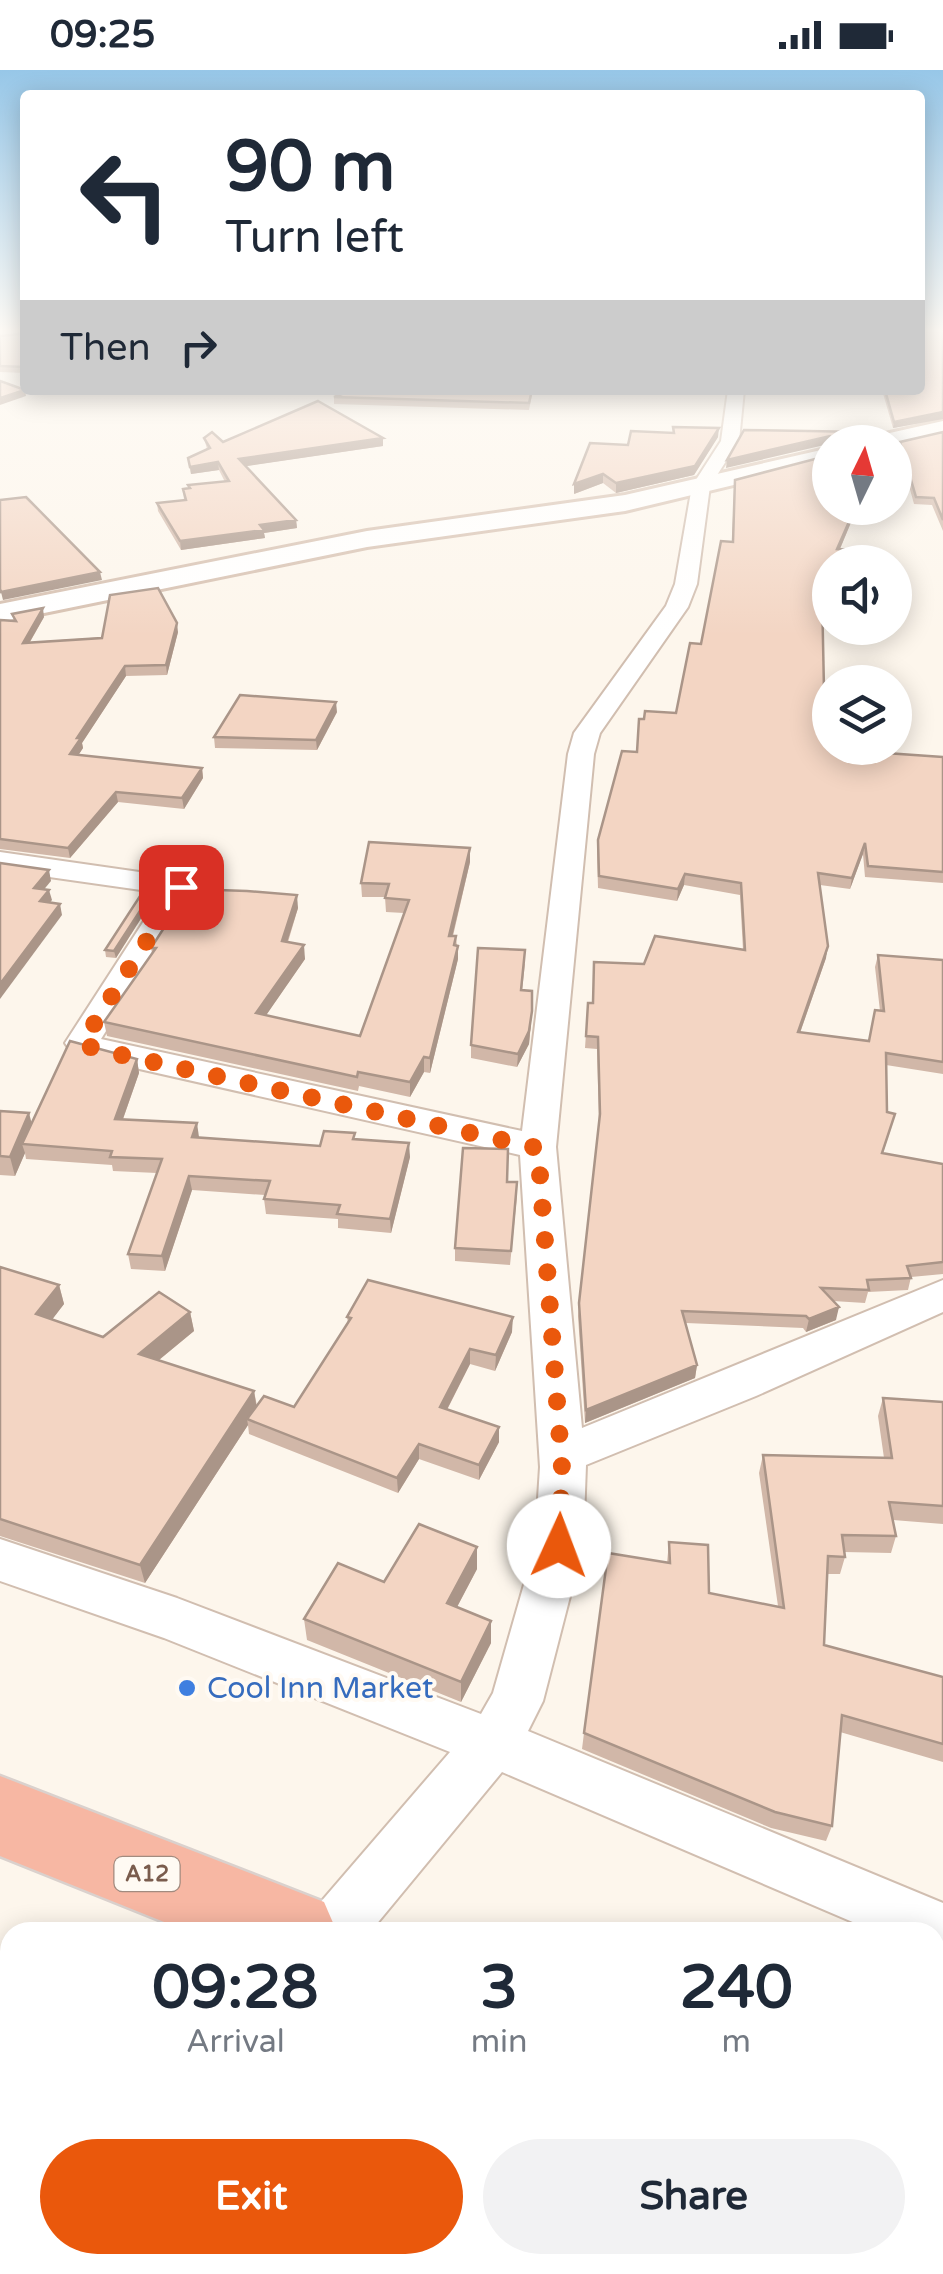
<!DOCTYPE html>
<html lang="en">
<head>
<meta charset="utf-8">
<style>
	:root { --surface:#fff; --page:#f2f2f3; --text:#1f2937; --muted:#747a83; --accent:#ea580c }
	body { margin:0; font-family:"Varela Round",sans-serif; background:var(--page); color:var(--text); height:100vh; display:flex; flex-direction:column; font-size:38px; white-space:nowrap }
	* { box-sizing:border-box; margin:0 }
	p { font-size:32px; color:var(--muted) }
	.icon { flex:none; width:55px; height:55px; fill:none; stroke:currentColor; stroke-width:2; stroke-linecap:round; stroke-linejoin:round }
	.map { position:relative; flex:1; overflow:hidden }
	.panel { position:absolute; left:0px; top:1852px; width:945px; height:352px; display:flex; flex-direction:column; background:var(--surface); border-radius:30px 30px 0 0; box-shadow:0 5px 25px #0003 }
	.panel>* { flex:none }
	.banner { position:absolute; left:20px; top:20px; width:905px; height:305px; border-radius:10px; box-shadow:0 5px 25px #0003; background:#fff; color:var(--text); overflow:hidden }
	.needle { width:65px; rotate:5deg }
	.controls { position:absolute; left:812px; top:355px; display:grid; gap:20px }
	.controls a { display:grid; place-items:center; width:100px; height:100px; border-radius:50%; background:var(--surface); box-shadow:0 5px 25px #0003; font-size:50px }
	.pin { position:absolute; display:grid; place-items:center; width:85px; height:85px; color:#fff; margin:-42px; border-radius:20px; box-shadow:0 5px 15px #0006 }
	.me { position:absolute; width:110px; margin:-55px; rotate:2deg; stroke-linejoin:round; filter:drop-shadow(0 0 8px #0008) }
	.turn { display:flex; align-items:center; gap:35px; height:210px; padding:0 40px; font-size:45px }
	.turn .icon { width:130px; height:130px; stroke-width:2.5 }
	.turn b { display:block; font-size:70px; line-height:85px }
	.then { display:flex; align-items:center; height:95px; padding:0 40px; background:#0003; gap:20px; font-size:38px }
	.eta { display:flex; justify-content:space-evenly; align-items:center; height:170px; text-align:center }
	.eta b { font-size:60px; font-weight:700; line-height:70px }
	.action { display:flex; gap:20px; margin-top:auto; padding:20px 40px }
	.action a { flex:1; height:115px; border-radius:60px; background:var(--accent); color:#fff; font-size:40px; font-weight:700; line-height:115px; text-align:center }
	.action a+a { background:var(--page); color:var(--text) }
	.status { display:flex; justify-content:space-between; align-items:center; height:70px; padding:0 50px; background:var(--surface); direction:ltr }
	.status svg { height:28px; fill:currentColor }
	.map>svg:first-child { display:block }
</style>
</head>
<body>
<div class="status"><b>09:25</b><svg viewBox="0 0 49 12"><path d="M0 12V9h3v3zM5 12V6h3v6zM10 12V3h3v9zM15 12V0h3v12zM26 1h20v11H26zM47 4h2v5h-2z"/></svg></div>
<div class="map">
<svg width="943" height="2204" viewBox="0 0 943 2204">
	<rect width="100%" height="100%" fill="#fdf6ec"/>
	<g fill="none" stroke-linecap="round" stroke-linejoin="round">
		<!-- street casing -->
		<g stroke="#d1beb0" stroke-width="4">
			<g id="street">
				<polygon points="18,261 18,267 0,270 0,262"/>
				<polygon points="728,320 744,320 739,371 710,416 697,514 688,537 600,663 594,684 556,1077 582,1358 943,1210 943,1242 756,1326 586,1395 583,1476 543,1631 528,1661 943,1833 943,1891 935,1888 935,1862 876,1862 502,1702 370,1862 305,1862 313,1841 450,1682 164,1568 0,1511 0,1469 177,1528 481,1644 493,1623 535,1476 540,1397 520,1085 95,989 70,980 65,973 162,823 0,800 0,782 181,808 191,811 196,817 101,969 522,1061 568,684 574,663 666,536 675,514 692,416 721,371"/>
			</g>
		</g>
		<!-- secondary casing -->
		<g stroke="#d6c0b0" stroke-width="6">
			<g id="secondary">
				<polygon points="943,351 943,365 895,376 895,372 869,372 872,367"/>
				<polygon points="830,378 830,392 625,441 367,477 0,552 0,534 367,461 625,425"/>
			</g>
		</g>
		<!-- highway casing -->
		<g stroke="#dad1cd" stroke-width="5">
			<g id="highway">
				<polygon points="0,1706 324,1832 337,1862 189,1862 0,1786"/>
				<polygon points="935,2097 943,2101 943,2199 934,2195"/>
			</g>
		</g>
		<!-- street -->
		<use href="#street" fill="#fff" fill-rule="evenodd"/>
		<!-- secondary -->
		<use href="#secondary" fill="#fff" fill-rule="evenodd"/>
		<!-- highway -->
		<use href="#highway" fill="#f7b7a3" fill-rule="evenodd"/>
	</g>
	<!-- wall -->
	<g fill="#d1b7a8">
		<polygon points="25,258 25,303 0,302 0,266 19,264"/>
		<polygon points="943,258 943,349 893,358 882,320 920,320"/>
		<polygon points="353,320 533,320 529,340 334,334 334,327"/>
		<polygon points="943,362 943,461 932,435 914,434 899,379 900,372"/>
		<polygon points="718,367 694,405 616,423 603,413 574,424 628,375"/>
		<polygon points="204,368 223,372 383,368 383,376 246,396 296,450 297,458 264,463 265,468 181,480 158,441 157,433 184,430 183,419 225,412 219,400 191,404 188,388 207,379"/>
		<polygon points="734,419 830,438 857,438 840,479 830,492 830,532 822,532 824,620 886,683 943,687 943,813 865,807 863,784 850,819 820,815 826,888 800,963 869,971 880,941 875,897 878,885 943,890 943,1004 886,995 887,1042 895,1044 883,1083 943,1094 943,1204 911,1207 908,1220 868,1222 865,1233 833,1231 836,1250 806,1262 803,1258 686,1253 697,1295 695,1308 585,1353 578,1246 599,1053 597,979 585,978 588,933 592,933 644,894 743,880 740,825 684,815 677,831 598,818 597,781 598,770 637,682 644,649 676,643 701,574 732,472"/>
		<polygon points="12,544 44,547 30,572 178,562 167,605 126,606 82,673 83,678 78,685 202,698 203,708 184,739 118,732 70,788 0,779 0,550 14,550"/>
		<polygon points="337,642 317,680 215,678 214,667"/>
		<polygon points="470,792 453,866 456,866 458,889 430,1003 424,1002 410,1027 359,1016 358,1021 107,966 104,952 152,883 151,878 298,838 288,872 305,889 266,945 360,966 404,843 386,842 385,827 362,827 361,813"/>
		<polygon points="151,824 152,831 116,888 106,887 105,880"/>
		<polygon points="525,893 522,921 531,954 529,974 517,997 471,988 471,975"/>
		<polygon points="137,989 139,1003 123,1049 199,1068 320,1076 355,1069 410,1087 391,1163 338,1158 338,1149 266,1144 264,1129 265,1125 192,1120 165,1201 131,1199 128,1184 157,1103 113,1101 112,1095 26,1089 25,1083 15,1106 0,1105 0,1041 32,1054"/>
		<polygon points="507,1112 517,1126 510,1195 455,1191 455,1178"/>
		<polygon points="0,1197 59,1215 64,1234 52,1249 103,1267 190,1242 194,1261 159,1290 254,1321 257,1336 294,1337 348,1253 347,1247 512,1262 495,1301 470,1294 447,1340 499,1357 499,1372 479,1410 419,1389 398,1423 249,1364 248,1355 145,1513 0,1466"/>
		<polygon points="883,1328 943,1332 943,1454 893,1450 896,1466 891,1483 844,1482 845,1487 840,1504 828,1504 824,1575 943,1607 943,1692 840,1662 832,1756 826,1771 771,1758 582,1679 584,1663 667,1493 669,1472 709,1523 778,1536 759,1403 763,1385 884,1388 878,1346"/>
		<polygon points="477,1499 457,1537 491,1573 461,1632 307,1570 304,1549 384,1512"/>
	</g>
	<!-- shaded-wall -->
	<g fill="#aa9588">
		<polygon points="25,320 26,326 0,335 0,328"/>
		<polygon points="943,342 943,349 893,358 894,352"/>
		<polygon points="719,358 718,367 694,405 616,423 616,413"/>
		<polygon points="830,366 829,374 726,398 727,390"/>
		<polygon points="383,368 383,376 240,397 239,389"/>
		<polygon points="218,392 219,400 191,404 190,397"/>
		<polygon points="603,404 603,413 574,424 574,414"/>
		<polygon points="855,438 857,438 836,488 837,479"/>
		<polygon points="296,450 297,458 264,463 265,468 181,480 180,471 260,455"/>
		<polygon points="100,502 102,510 3,530 1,522"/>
		<polygon points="43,538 44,547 24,582 23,573"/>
		<polygon points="177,553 178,562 167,605 166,595"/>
		<polygon points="125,596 126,606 82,673 83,678 72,695 70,684 77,668"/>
		<polygon points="336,632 337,642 317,680 316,670"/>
		<polygon points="202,698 203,708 184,739 182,728"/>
		<polygon points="116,722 118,732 70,788 68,778"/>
		<polygon points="865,773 863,784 850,819 852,808"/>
		<polygon points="470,778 470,792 449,880 449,866"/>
		<polygon points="49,800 51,811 36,829 34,818"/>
		<polygon points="685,804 684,815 677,831 678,819"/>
		<polygon points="49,820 52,830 42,842 40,831"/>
		<polygon points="151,824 152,831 116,888 114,881"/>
		<polygon points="297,825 298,838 283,885 282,871"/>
		<polygon points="60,834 62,845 0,929 0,914"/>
		<polygon points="304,875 305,889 258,957 256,943"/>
		<polygon points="458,876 458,889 430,1003 430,988"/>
		<polygon points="828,876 826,888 796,974 798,962"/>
		<polygon points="532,941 529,974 517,997 518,984"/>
		<polygon points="424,987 424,1002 410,1027 410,1012"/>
		<polygon points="137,989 139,1003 118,1063 115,1049"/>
		<polygon points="29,1043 34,1062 22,1074 25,1083 15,1106 10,1087"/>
		<polygon points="197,1053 199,1067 194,1082 192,1067"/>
		<polygon points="409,1073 410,1087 391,1163 390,1149"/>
		<polygon points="189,1106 192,1120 165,1201 162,1186"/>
		<polygon points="59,1215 64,1234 42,1263 36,1244"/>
		<polygon points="839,1237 836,1250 806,1262 809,1249"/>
		<polygon points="190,1242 194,1261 143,1303 139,1284"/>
		<polygon points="513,1247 512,1262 495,1301 496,1285"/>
		<polygon points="470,1279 470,1294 440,1353 440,1337"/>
		<polygon points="697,1295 695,1308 585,1353 586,1340"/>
		<polygon points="254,1321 257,1340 247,1349 248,1355 145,1513 140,1495"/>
		<polygon points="499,1357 499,1372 479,1410 479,1395"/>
		<polygon points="419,1374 419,1389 398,1423 397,1408"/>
		<polygon points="477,1477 477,1499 448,1554 447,1533"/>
		<polygon points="491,1551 491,1573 461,1632 461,1612"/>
	</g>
	<!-- building -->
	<g fill="#f3d5c3" stroke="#aa9588" stroke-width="2.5">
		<polygon points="18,258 25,258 25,297 0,296 0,266 20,264"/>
		<polygon points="920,258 943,258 943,342 894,352 885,320 920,320"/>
		<polygon points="0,311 25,320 0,328"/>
		<polygon points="353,320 532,320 529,333 334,327"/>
		<polygon points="318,331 383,368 239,389 296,450 260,455 264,460 180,471 157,433 186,430 183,419 190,418 188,415 229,411 218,392 190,397 188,388 210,378 204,368 212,362 223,372"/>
		<polygon points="673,357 719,358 695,396 616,413 603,404 574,414 590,373 628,375 631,361 674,363"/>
		<polygon points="744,360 867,362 872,368 873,372 835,372 835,370 830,366 727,390"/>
		<polygon points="943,362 943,450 934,428 916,427 900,372"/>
		<polygon points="830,385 830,438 855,438 837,479 876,481 876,492 830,492 830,523 822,522 824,620 830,620 830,678 885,678 886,683 943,687 943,802 868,796 865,773 852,808 818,803 828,876 798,962 869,971 875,940 884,941 878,885 943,890 943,992 886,983 887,1042 895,1044 882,1083 943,1094 943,1192 907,1196 911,1208 867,1210 869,1220 821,1218 839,1237 809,1249 806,1246 682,1241 697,1295 586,1340 579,1233 600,1044 598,967 586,966 588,933 593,933 594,892 644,894 655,866 745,880 741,813 685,804 678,819 599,806 598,770 622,681 637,682 639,649 644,649 645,641 676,643 690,573 701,574 721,471 733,472 735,410"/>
		<polygon points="26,427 100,502 1,522 0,519 0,430"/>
		<polygon points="158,518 177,553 166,595 125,596 77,668 81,668 70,684 202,698 182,728 116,722 68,778 0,769 0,550 16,551 12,544 43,538 23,573 102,568 110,525"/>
		<polygon points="240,625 336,632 316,670 214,667"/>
		<polygon points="369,772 470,778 449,866 456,866 454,875 458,876 430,988 424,987 410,1012 358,1002 357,1007 104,952 156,878 151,878 189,819 247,821 297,825 282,871 304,875 256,943 360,966 409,830 385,828 389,814 361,813"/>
		<polygon points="0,793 49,800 34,818 49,820 40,831 60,834 0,914"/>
		<polygon points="142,823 151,824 114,881 105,880"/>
		<polygon points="478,878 525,880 521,920 532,921 532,941 529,961 518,984 471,975"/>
		<polygon points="70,971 137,989 115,1049 197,1053 192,1067 320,1076 324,1061 355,1063 353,1069 409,1073 390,1149 337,1144 340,1135 264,1129 270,1111 189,1106 162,1186 128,1184 162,1089 110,1087 112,1081 22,1074"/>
		<polygon points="0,1041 29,1043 10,1087 0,1086"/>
		<polygon points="463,1078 508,1079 507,1112 517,1112 511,1181 455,1178"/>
		<polygon points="0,1197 59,1215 36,1244 103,1267 159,1222 190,1242 139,1284 254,1321 140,1495 0,1449"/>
		<polygon points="368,1210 513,1247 496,1285 470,1279 440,1337 499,1357 479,1395 419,1374 397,1408 247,1349 264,1326 294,1337 351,1248 347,1247"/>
		<polygon points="883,1328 943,1332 943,1436 889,1432 896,1466 842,1465 845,1487 828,1486 824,1575 943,1607 943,1674 842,1645 832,1756 775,1742 584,1663 608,1483 670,1493 669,1472 708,1475 709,1523 784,1538 763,1385 892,1388"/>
		<polygon points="419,1454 477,1477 447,1533 491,1551 461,1612 304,1549 338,1493 384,1512"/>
	</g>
	<!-- sky -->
	<linearGradient id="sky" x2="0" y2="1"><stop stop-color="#97c7e8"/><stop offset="0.46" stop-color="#fefbf6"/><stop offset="1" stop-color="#fefbf6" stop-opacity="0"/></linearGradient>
	<rect width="943" height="566" fill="url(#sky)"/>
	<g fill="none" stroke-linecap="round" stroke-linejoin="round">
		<!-- route -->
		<polyline stroke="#ea580c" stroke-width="18" stroke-dasharray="0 32.4" points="181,817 82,973 95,979 538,1078 562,1398 559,1476"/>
	</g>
	<!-- markers -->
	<circle fill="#3f7fe0" stroke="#fffaf3" stroke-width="4" cx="187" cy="1618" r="10"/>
	<g text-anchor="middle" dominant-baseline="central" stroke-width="8" stroke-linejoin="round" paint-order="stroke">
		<!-- shield labels -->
		<rect fill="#fffaf3" stroke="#a28b7f" stroke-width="2.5" x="114.5" y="1787" width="65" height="34" rx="8"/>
		<g font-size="22" font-weight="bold" fill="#7a5c4d">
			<text x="147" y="1804">A12</text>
		</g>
		<!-- near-shop labels -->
		<g font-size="30" fill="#366cbe" stroke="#fffaf3" text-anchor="start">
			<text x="207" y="1618">Cool Inn Market</text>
		</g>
	</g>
</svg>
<div class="controls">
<a><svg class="needle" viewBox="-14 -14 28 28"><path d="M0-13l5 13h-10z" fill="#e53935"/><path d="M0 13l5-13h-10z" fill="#747a83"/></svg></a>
<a><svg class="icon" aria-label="sound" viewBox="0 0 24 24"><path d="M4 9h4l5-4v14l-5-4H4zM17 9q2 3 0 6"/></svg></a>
<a><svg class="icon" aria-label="layers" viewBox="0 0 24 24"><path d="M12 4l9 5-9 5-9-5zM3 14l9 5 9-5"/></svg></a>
</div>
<div class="pin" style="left:181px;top:817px;background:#d93025"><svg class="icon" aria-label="arrive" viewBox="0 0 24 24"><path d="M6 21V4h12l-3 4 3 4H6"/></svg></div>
<svg class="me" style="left:559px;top:1476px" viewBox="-20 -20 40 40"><circle r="19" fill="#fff"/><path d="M0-13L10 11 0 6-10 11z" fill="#ea580c"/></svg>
<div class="banner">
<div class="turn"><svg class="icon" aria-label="left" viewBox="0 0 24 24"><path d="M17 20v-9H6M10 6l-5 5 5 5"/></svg><div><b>90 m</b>Turn left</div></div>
<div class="then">Then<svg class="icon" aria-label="right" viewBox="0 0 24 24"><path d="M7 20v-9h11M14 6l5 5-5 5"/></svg></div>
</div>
<section class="panel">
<div class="eta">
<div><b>09:28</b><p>Arrival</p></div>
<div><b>3</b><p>min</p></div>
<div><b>240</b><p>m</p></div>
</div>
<div class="action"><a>Exit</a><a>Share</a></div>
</section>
</div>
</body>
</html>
